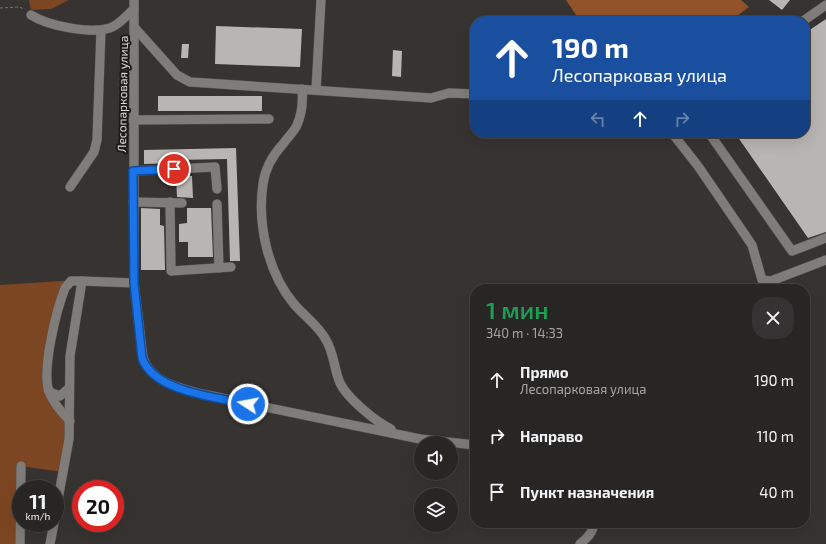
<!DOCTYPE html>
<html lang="ru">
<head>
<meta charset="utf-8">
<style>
	:root { --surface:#282625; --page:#343232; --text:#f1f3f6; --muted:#a5a5a7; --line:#444342 }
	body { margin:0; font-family:"Exo 2",sans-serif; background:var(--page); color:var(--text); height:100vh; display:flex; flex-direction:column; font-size:15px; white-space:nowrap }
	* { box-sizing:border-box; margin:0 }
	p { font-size:13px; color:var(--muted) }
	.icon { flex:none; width:22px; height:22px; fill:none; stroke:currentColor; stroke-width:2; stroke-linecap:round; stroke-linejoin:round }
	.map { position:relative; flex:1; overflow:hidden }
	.details { position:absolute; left:470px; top:284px; width:340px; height:244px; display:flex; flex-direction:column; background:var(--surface); border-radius:16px; box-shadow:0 4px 16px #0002,0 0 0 1px var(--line) }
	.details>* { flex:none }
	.banner { position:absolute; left:470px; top:16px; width:340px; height:122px; border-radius:16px; box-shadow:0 4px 16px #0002,0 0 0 1px var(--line); background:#1a4fa0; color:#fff; overflow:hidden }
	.fabs { position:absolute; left:414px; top:436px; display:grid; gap:8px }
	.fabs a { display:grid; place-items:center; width:44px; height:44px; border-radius:50%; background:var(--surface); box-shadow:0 4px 16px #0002,0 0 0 1px var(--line); font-size:20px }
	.speed { position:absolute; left:12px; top:480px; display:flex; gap:8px; font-size:20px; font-weight:700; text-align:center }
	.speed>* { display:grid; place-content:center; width:52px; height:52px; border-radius:50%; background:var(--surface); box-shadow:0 4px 16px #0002,0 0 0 1px var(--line); line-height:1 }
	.speed small { font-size:10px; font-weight:400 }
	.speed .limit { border:6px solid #d22; background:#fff; color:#111 }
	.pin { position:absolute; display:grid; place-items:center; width:34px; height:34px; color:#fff; margin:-17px; border:2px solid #fff; border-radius:50%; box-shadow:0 1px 4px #0007 }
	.me { position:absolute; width:44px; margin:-22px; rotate:281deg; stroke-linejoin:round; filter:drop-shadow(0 0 3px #0008) }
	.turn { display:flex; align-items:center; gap:14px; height:84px; padding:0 16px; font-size:18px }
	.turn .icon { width:52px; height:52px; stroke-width:2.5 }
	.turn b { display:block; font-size:28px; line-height:34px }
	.lanes { display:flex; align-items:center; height:38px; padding:0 16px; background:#0003; justify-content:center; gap:20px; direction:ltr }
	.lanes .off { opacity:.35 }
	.round { display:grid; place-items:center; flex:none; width:42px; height:42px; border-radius:16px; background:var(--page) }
	.overview { display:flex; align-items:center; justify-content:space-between; height:68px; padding:0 16px }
	h1 { font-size:24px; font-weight:600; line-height:30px; color:#1e9e55 }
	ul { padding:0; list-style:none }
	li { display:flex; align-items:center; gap:12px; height:56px; padding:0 16px }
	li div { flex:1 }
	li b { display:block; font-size:15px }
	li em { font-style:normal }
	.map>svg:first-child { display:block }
</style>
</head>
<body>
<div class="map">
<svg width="826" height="544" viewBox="0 0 826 544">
	<rect width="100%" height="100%" fill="#363331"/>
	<!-- green -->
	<g fill="#7d4622">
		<polygon points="29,0 69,0 51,9 31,10"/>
		<polygon points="77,280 63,293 48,385 70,421 62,472 21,466 20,544 0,544 0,285"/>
	</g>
	<!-- forest -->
	<polygon fill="#93532a" points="566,0 741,0 749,7 730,21 580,21"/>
	<!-- building -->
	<g fill="#b9b5b3">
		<polygon points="769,0 790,0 782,10"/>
		<polygon points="826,19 826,232 808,238 735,133 805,133 805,33"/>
		<polygon points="216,26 302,29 300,67 215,64"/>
		<polygon points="182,44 189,44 188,58 181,58"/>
		<polygon points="393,50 402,51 401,77 392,76"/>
		<rect x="158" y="96" width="104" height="15"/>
		<polygon points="236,148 240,261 230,261 227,159 176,160 176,163 144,164 144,150"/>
		<polygon points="176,176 192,176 193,198 177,197"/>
		<polygon points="141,208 160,209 160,225 164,226 165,270 141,270"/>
		<polygon points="187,208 211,208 213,257 188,257 188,242 179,242 179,224 187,223"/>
	</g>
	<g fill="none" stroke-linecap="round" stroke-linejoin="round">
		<!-- minor casing -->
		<g stroke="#54514f" stroke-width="10">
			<g id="minor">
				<path d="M31,15C48,26 90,34 110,28C119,25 127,15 134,9"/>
				<polyline points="803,21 826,5"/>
				<polyline points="134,27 177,75 190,82 431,98 449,93 475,94"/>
				<path d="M302,89C303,101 302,114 297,125C294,132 287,138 283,144C272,156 265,169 263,184C257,224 268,273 294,304C304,316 319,326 326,340C334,353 334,369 340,383C347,398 376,422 391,429"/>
				<polyline points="316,90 321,0"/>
				<polyline points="133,120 269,119"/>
				<polyline points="672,133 698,166 752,245 762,280 771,281 826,260"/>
				<polyline points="709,133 792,251 826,238"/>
				<polyline points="133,171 215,167 217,189"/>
				<polyline points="70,187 94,152 97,140 101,30"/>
				<polyline points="133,202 182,203"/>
				<polyline points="170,202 171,271 231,267"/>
				<polyline points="217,204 219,268"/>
				<polyline points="134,283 134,0"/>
				<polyline points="48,390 52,393 60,396 69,388"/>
				<path d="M70,421C61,412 51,401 48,388C43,365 56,311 65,288L71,281H82"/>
				<path d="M55,516L69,439L70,356L82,281L134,283L143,358C151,382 179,388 202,394L420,439L475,445"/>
				<polyline points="20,544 21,466"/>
				<polyline points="50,544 54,523"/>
				<path d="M580,544C587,538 593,533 594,523"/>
			</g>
		</g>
		<!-- path -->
		<polyline stroke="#74716f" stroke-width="1" stroke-dasharray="3 2" stroke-linecap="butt" points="0,8 19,7 25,9"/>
		<!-- minor -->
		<use href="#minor" stroke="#807c7a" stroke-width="9"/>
	</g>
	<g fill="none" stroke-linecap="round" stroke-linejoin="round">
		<!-- route casing -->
		<g stroke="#114b97" stroke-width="10">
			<path id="route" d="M174,169L133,171L134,283L142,358C154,392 216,397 248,404"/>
		</g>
		<!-- route -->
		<use href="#route" stroke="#1a73e8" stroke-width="7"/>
	</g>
	<g text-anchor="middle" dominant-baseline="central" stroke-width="4" stroke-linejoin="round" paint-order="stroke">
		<!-- street labels -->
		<g font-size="12" fill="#dfdddb" stroke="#1d1b1a">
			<text transform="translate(122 94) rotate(-89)">Лесопарковая улица</text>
		</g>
	</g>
</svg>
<div class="fabs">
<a><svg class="icon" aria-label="sound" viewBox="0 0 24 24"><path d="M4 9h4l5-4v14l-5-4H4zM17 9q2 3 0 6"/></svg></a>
<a><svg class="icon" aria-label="layers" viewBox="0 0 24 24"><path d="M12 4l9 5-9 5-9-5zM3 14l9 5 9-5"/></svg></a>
</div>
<div class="speed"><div>11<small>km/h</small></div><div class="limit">20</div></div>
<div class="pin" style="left:174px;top:169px;background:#d93025"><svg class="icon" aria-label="arrive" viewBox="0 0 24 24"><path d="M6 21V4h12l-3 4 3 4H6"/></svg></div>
<svg class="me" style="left:248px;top:404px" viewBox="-20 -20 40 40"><circle r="17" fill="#1a73e8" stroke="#fff" stroke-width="3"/><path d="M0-11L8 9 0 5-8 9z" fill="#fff"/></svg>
<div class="banner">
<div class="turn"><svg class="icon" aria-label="ahead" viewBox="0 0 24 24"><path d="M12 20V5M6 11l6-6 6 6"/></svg><div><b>190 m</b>Лесопарковая улица</div></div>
<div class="lanes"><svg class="icon off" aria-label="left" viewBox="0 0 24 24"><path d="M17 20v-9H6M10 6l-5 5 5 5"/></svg><svg class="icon" aria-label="ahead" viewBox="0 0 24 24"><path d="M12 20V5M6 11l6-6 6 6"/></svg><svg class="icon off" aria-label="right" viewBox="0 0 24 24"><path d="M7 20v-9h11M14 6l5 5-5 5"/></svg></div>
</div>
<section class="details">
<div class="overview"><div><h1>1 мин</h1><p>340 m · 14:33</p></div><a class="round"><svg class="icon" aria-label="close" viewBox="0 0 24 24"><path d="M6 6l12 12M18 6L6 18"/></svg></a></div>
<ul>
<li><svg class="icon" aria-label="ahead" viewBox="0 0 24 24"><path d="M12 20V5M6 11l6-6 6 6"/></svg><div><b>Прямо</b><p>Лесопарковая улица</p></div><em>190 m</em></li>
<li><svg class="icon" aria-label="right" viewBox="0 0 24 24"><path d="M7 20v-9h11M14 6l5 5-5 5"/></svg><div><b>Направо</b></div><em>110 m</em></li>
<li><svg class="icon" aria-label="arrive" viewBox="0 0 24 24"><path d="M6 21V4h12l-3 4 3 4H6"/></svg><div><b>Пункт назначения</b></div><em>40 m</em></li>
</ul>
</section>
</div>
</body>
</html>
